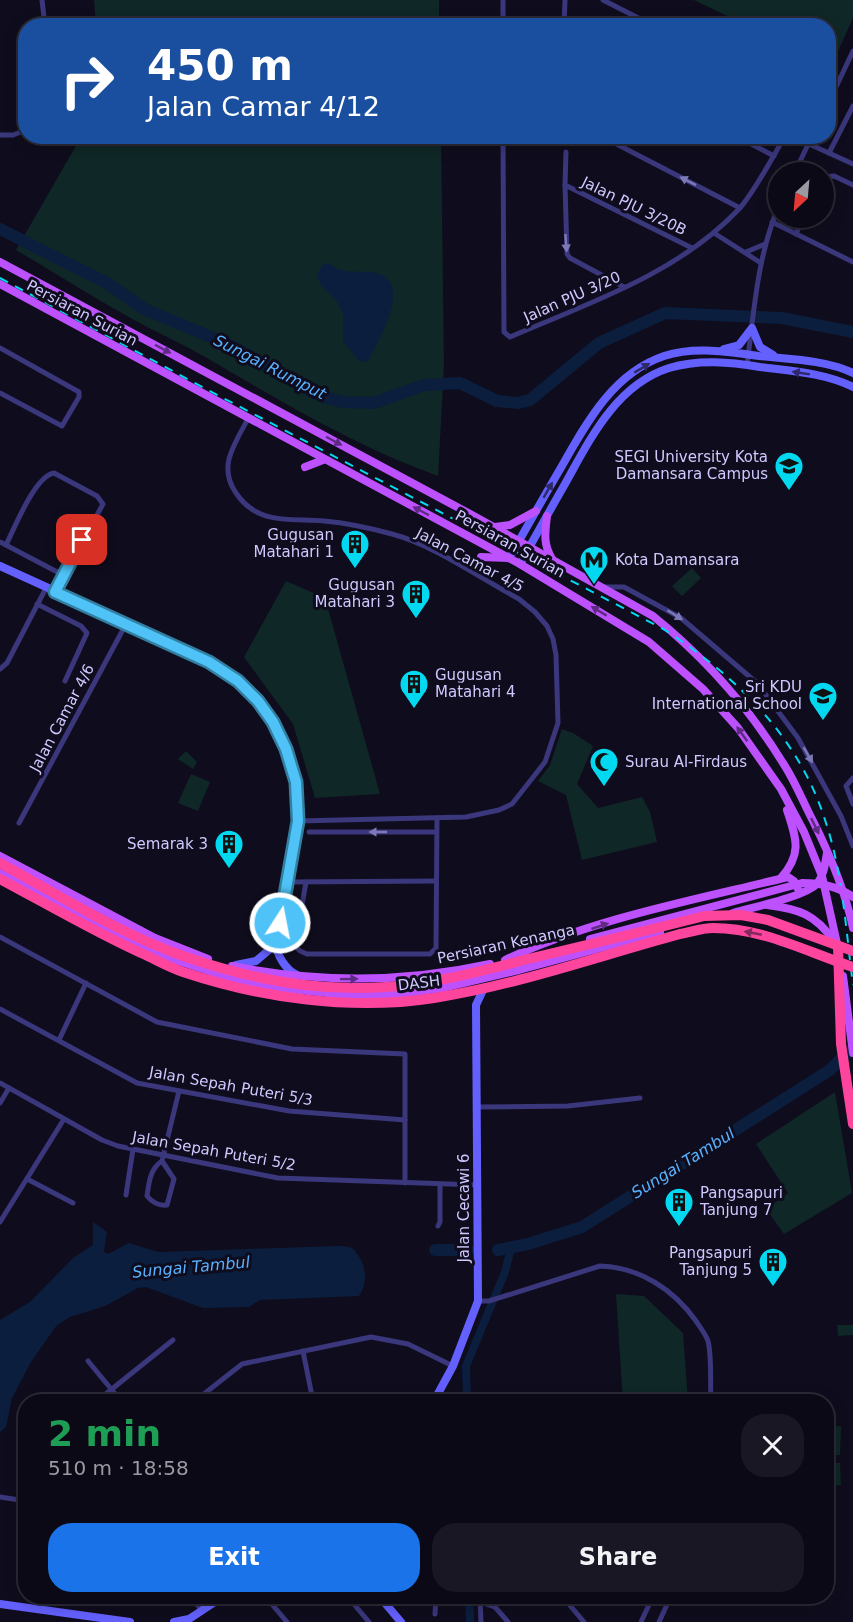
<!DOCTYPE html>
<html lang="en">
<head>
<meta charset="utf-8">
<style>
	:root { --surface:#0b0916; --page:#191723; --text:#f1f3f6; --muted:#9a9aa1; --line:#2b2a35; --accent:#1a73e8 }
	body { margin:0; font-family:"DejaVu Sans",sans-serif; background:var(--page); color:var(--text); height:100vh; display:flex; flex-direction:column; font-size:22px; white-space:nowrap }
	* { box-sizing:border-box; margin:0 }
	p { font-size:20px; color:var(--muted) }
	.icon { flex:none; width:33px; height:33px; fill:none; stroke:currentColor; stroke-width:2; stroke-linecap:round; stroke-linejoin:round }
	.map { position:relative; flex:1; overflow:hidden }
	.sheet { position:absolute; left:18px; top:1394px; width:816px; height:210px; display:flex; flex-direction:column; background:var(--surface); border-radius:24px; box-shadow:0 3px 15px #0003,0 0 0 2px var(--line) }
	.sheet>* { flex:none }
	.hud { position:absolute; left:18px; top:18px; width:818px; height:126px; border-radius:24px; box-shadow:0 3px 15px #0003,0 0 0 2px var(--line); background:#1a4fa0; color:#fff; overflow:hidden }
	.needle { width:39px; rotate:206deg }
	.fabs { position:absolute; left:768px; top:162px; display:grid; gap:12px }
	.fabs a { display:grid; place-items:center; width:66px; height:66px; border-radius:50%; background:var(--surface); box-shadow:0 3px 15px #0003,0 0 0 2px var(--line); font-size:30px }
	.pin { position:absolute; display:grid; place-items:center; width:51px; height:51px; color:#fff; margin:-26px; border-radius:12px; box-shadow:0 3px 9px #0006 }
	.me { position:absolute; width:66px; margin:-33px; rotate:11deg; stroke-linejoin:round; filter:drop-shadow(0 0 4px #0008) }
	.turn { display:flex; align-items:center; gap:21px; height:126px; padding:0 30px; font-size:27px }
	.turn .icon { width:78px; height:78px; stroke-width:2.5 }
	.turn b { display:block; font-size:42px; line-height:51px }
	.round { display:grid; place-items:center; flex:none; width:63px; height:63px; border-radius:24px; background:var(--page) }
	.overview { display:flex; align-items:center; justify-content:space-between; height:102px; padding:0 30px }
	h1 { font-size:36px; font-weight:800; line-height:45px; color:#1e9e55 }
	.cta { display:flex; gap:12px; margin-top:auto; padding:12px 30px }
	.cta a { flex:1; height:69px; border-radius:24px; background:var(--accent); color:#fff; font-size:24px; font-weight:800; line-height:69px; text-align:center }
	.cta a+a { background:var(--page); color:var(--text) }
	.map>svg:first-child { display:block }
</style>
</head>
<body>
<div class="map">
<svg width="853" height="1622" viewBox="0 0 853 1622">
	<rect width="100%" height="100%" fill="#0f0c1d"/>
	<!-- green -->
	<g fill="#0f2726">
		<polygon points="94,0 439,0 439,25 96,25"/>
		<polygon points="694,0 853,0 853,18 831,67 828,66 828,26 746,25"/>
		<path d="M81,137H441L444,367L438,476C356,447 282,402 207,358C183,344 158,333 134,320C94,298 55,273 16,250Z"/>
		<polygon points="692,568 701,578 682,596 672,586"/>
		<polygon points="286,581 325,598 380,794 315,798 293,724 244,657"/>
		<polygon points="562,729 573,733 593,746 577,784 598,808 642,797 650,812 657,842 582,860 566,795 538,781 550,765"/>
		<polygon points="186,751 197,762 193,769 178,759"/>
		<polygon points="191,774 210,782 198,811 178,803"/>
		<polygon points="835,1092 852,1193 784,1234 766,1209 788,1193 756,1144"/>
		<polygon points="616,1294 644,1296 683,1333 688,1401 623,1401"/>
		<polygon points="837,1325 853,1325 853,1335 838,1336"/>
		<polygon points="841,1426 840,1455 827,1456 827,1427"/>
		<polygon points="827,1463 840,1463 841,1485 827,1486"/>
	</g>
	<!-- water -->
	<g fill="#0b1e3d">
		<path d="M329,263C341,274 354,271 369,272C418,275 379,340 368,361L360,362L343,341V315L337,301L320,284L317,274L323,264Z"/>
		<path d="M93,1222L107,1232L104,1252L108,1254L129,1243L158,1252L338,1246C342,1246 349,1246 353,1249C366,1261 369,1283 359,1296L260,1300L249,1307L203,1308L146,1287L138,1288L105,1306L70,1317L57,1325L31,1362L12,1398L6,1427L0,1432V1320L30,1302L73,1258L93,1245Z"/>
	</g>
	<g fill="none" stroke-linecap="round" stroke-linejoin="round">
		<!-- canal -->
		<g stroke="#0b1e3d" stroke-width="8">
			<polyline points="467,1401 466,1366 505,1272 511,1248"/>
			<polyline points="469,1596 470,1622"/>
		</g>
		<!-- river -->
		<g stroke="#0b1e3d" stroke-width="12">
			<polyline points="0,229 107,283 144,309 230,345 318,395 342,402 374,403 424,385 460,383 497,401 518,403 530,400 599,343 665,313 782,318 853,332"/>
			<polyline points="435,1250 468,1250"/>
			<polyline points="498,1250 528,1244 582,1227 830,1070 850,1050"/>
		</g>
		<!-- street -->
		<g stroke="#3a377c" stroke-width="5">
			<polyline points="42,0 45,26"/>
			<polyline points="503,0 503,26"/>
			<polyline points="603,0 654,26"/>
			<polyline points="564,26 565,0"/>
			<polyline points="828,104 853,51"/>
			<polyline points="0,135 13,135 26,130"/>
			<path d="M503,136L504,332L510,337C589,303 677,274 738,210C754,193 772,158 785,136"/>
			<polyline points="601,136 740,208"/>
			<polyline points="736,136 774,156"/>
			<polyline points="809,144 853,164"/>
			<polyline points="566,152 565,185 567,254 570,258 624,287"/>
			<polyline points="829,153 853,106"/>
			<polyline points="795,172 812,136"/>
			<polyline points="824,177 834,176 853,185"/>
			<polyline points="565,185 692,248"/>
			<polyline points="772,222 853,262"/>
			<polyline points="714,233 761,263"/>
			<polyline points="796,234 803,218"/>
			<polyline points="746,252 765,244"/>
			<polyline points="0,348 79,392 79,397 62,426 0,393"/>
			<path d="M747,365C754,312 757,258 778,208"/>
			<path d="M249,417C242,430 233,444 229,459C226,472 229,483 236,493C258,526 291,518 324,521C346,523 370,528 392,534C434,545 480,578 519,599L535,612L547,626L553,639L556,655L558,723L545,762L512,804L499,810L466,817L298,821"/>
			<polyline points="0,542 63,575"/>
			<path d="M6,545C15,527 35,476 54,473L97,496L103,504L55,592"/>
			<polyline points="603,587 624,587 681,618 757,683 798,738 841,816 853,846"/>
			<polyline points="37,604 81,626 87,633 65,681"/>
			<polyline points="0,669 7,663 46,588"/>
			<polyline points="853,778 846,786 853,804"/>
			<polyline points="19,823 126,624"/>
			<polyline points="309,832 436,832"/>
			<polyline points="288,882 436,881"/>
			<polyline points="306,882 295,946 300,951 307,954 430,954 436,948 437,818"/>
			<polyline points="0,937 157,1022 292,1049 405,1054 405,1183"/>
			<polyline points="0,1009 137,1083 289,1111 405,1120"/>
			<polyline points="59,1040 86,983"/>
			<polyline points="0,1083 102,1140 118,1146 278,1178 478,1185"/>
			<polyline points="0,1103 9,1088"/>
			<polyline points="477,1107 568,1106 640,1098"/>
			<path d="M162,1161L174,1179L167,1205C158,1206 152,1202 147,1196C149,1182 150,1169 162,1161L179,1091"/>
			<polyline points="27,1179 73,1203"/>
			<polyline points="126,1195 133,1149"/>
			<polyline points="0,1222 64,1119"/>
			<polyline points="438,1226 440,1222 440,1184"/>
			<path d="M478,1301H489L600,1266C640,1267 674,1290 696,1321C700,1327 706,1335 708,1341C712,1356 710,1384 711,1401"/>
			<polyline points="303,1351 313,1401"/>
			<polyline points="88,1361 121,1401"/>
			<polyline points="97,1401 173,1340"/>
			<polyline points="195,1401 242,1364 371,1337 408,1344 453,1366"/>
			<polyline points="0,1497 26,1501"/>
			<polyline points="191,1596 202,1611"/>
			<polyline points="265,1596 287,1622"/>
			<polyline points="347,1596 369,1622"/>
			<polyline points="396,1596 401,1602"/>
			<polyline points="480,1596 481,1622"/>
			<polyline points="562,1596 584,1622"/>
			<polyline points="480,1602 495,1607 508,1622"/>
			<polyline points="568,1603 576,1596"/>
			<polyline points="435,1614 436,1596"/>
			<polyline points="641,1622 653,1596"/>
			<polyline points="659,1622 671,1596"/>
		</g>
		<!-- secondary -->
		<g stroke="#6460fe" stroke-width="8">
			<polyline points="724,349 739,345 752,328 760,347 773,355"/>
			<path d="M509,558C526,529 542,500 559,471C585,426 611,374 664,356C695,346 728,352 759,356C788,359 827,360 853,373"/>
			<path d="M520,564C535,537 550,510 565,484C590,439 616,385 669,368C699,359 730,362 760,367C791,371 825,373 853,387"/>
			<path d="M0,566L209,661C255,691 283,726 295,780C304,820 291,867 283,906C281,918 276,931 276,942C276,955 286,970 297,975"/>
			<polyline points="236,965 256,961 276,944"/>
			<polyline points="434,1401 453,1366 478,1301 476,1005 484,988"/>
			<polyline points="379,1596 401,1622"/>
			<polyline points="0,1604 130,1622"/>
			<polyline points="174,1622 189,1619 224,1596"/>
		</g>
		<!-- primary -->
		<g stroke="#bd51fd" stroke-width="8">
			<path d="M0,262L472,515L653,616C704,657 749,708 783,763C795,781 803,802 813,821C830,855 845,890 853,928"/>
			<polyline points="0,284 520,564 649,642 703,689 738,728 781,789 804,832 822,876 838,948"/>
			<polyline points="305,467 323,460"/>
			<path d="M547,516C545,533 543,544 552,559"/>
			<polyline points="495,527 510,525 536,511"/>
			<polyline points="481,557 509,558"/>
			<polyline points="0,856 155,938 208,959"/>
			<polyline points="0,873 135,944 163,956 218,974 271,987 345,995 401,994 442,988 519,970 660,932"/>
			<path d="M781,878C803,853 796,838 787,810"/>
			<path d="M767,905C799,909 815,914 834,941"/>
			<path d="M733,913C753,907 804,897 817,884C824,875 825,864 827,853"/>
			<path d="M505,960C592,919 694,900 788,877L794,881L798,889"/>
			<path d="M232,966C318,983 404,983 490,964"/>
			<polyline points="843,976 853,1053"/>
		</g>
		<!-- highway -->
		<polyline stroke="#fd459d" stroke-width="10" points="838,946 841,1044 853,1124"/>
		<!-- rail -->
		<path stroke="#02d9f1" stroke-width="2" stroke-dasharray="9 8" stroke-linecap="butt" d="M0,278L206,389L665,630C737,677 800,738 826,823C843,874 846,932 853,985"/>
		<!-- primary-bridge -->
		<path stroke="#bd51fd" stroke-width="8" d="M590,939L802,883C821,883 838,886 853,897"/>
		<!-- highway-bridge -->
		<g stroke="#fd459d" stroke-width="10">
			<path d="M0,863C58,895 124,936 186,957C250,979 319,992 386,987C435,984 481,971 528,959C587,945 646,931 704,916L741,915L768,920L853,951"/>
			<path d="M0,879C47,904 93,931 141,953C155,959 168,967 183,972C261,998 351,1011 434,998C517,985 599,956 680,934C691,932 702,928 713,928C763,928 807,952 853,967"/>
		</g>
	</g>
	<!-- one-way arrows -->
	<defs><path id="oneway-solid" d="M-6-.8H1V-3.2L6.5 0L1 3.2V.8H-6Z" transform="scale(1.5)"/></defs>
	<g fill="#7d79b7">
		<use href="#oneway-solid" transform="translate(688 181) rotate(-153)"/>
		<use href="#oneway-solid" transform="translate(566 243) rotate(86)"/>
		<use href="#oneway-solid" transform="translate(675 615) rotate(32)"/>
		<use href="#oneway-solid" transform="translate(808 755) rotate(60)"/>
		<use href="#oneway-solid" transform="translate(378 832) rotate(180)"/>
	</g>
	<g fill="#5d2b82">
		<use href="#oneway-solid" transform="translate(163 349) rotate(28)"/>
		<use href="#oneway-solid" transform="translate(334 441) rotate(28)"/>
		<use href="#oneway-solid" transform="translate(421 511) rotate(-152)"/>
		<use href="#oneway-solid" transform="translate(599 611) rotate(-149)"/>
		<use href="#oneway-solid" transform="translate(742 734) rotate(-126)"/>
		<use href="#oneway-solid" transform="translate(815 826) rotate(64)"/>
		<use href="#oneway-solid" transform="translate(600 926) rotate(-18)"/>
		<use href="#oneway-solid" transform="translate(349 979) rotate(-1)"/>
	</g>
	<g fill="#2d296c">
		<use href="#oneway-solid" transform="translate(642 368) rotate(-31)"/>
		<use href="#oneway-solid" transform="translate(801 373) rotate(-171)"/>
		<use href="#oneway-solid" transform="translate(548 490) rotate(-60)"/>
	</g>
	<use fill="#86285d" href="#oneway-solid" transform="translate(753 933) rotate(-169)"/>
	<g fill="none" stroke-linecap="round" stroke-linejoin="round">
		<!-- route casing -->
		<g stroke="#337fa1" stroke-width="15">
			<polyline id="route" points="82,540 55,592 209,662 238,681 258,701 273,722 286,749 296,782 298,821 280,923"/>
		</g>
		<!-- route -->
		<use href="#route" stroke="#4fc3f7" stroke-width="10"/>
	</g>
	<!-- icons -->
	<defs>
		<g id="university-pin" transform="scale(1.5)"><path d="M0 17L-7.5 6A9.5 9.5 0 1 1 7.5 6Z" fill="#02d9f1" stroke="#0f0c1d"/><path d="M0-5L7-2L0 1L-7-2ZM-4 1L0 2.5L4 1V4Q0 6-4 4Z" fill="#111"/></g>
		<g id="building-pin" transform="scale(1.5)"><path d="M0 17L-7.5 6A9.5 9.5 0 1 1 7.5 6Z" fill="#02d9f1" stroke="#0f0c1d"/><path d="M-4-6H4V6H1V3H-1V6H-4ZM-2.5-4.3h1.7v1.8h-1.7ZM.8-4.3h1.7v1.8H.8ZM-2.5-1h1.7V.8h-1.7ZM.8-1h1.7V.8H.8Z" fill="#111"/></g>
		<g id="metro-pin" transform="scale(1.5)"><path d="M0 17L-7.5 6A9.5 9.5 0 1 1 7.5 6Z" fill="#02d9f1" stroke="#0f0c1d"/><path d="M-5.5 5V-5H-3L0 0L3-5H5.5V5H3V-.5L0 4L-3-.5V5Z" fill="#111"/></g>
		<g id="school-pin" transform="scale(1.5)"><path d="M0 17L-7.5 6A9.5 9.5 0 1 1 7.5 6Z" fill="#02d9f1" stroke="#0f0c1d"/><path d="M0-5L7-2L0 1L-7-2ZM-4 1L0 2.5L4 1V4Q0 6-4 4Z" fill="#111"/></g>
		<g id="mosque-pin" transform="scale(1.5)"><path d="M0 17L-7.5 6A9.5 9.5 0 1 1 7.5 6Z" fill="#02d9f1" stroke="#0f0c1d"/><path d="M3.5-4.9A6 6 0 1 0 3.5 4.9A5 5 0 1 1 3.5-4.9Z" fill="#111"/></g>
	</defs>
	<g fill-rule="evenodd">
		<use href="#university-pin" x="789" y="466"/>
		<use href="#building-pin" x="355" y="544"/>
		<use href="#metro-pin" x="594" y="560"/>
		<use href="#building-pin" x="416" y="594"/>
		<use href="#building-pin" x="414" y="684"/>
		<use href="#school-pin" x="823" y="696"/>
		<use href="#mosque-pin" x="604" y="762"/>
		<use href="#building-pin" x="229" y="844"/>
		<use href="#building-pin" x="679" y="1202"/>
		<use href="#building-pin" x="773" y="1262"/>
	</g>
	<g text-anchor="middle" dominant-baseline="central" stroke-width="6" stroke-linejoin="round" paint-order="stroke">
		<!-- street labels -->
		<g font-size="15" fill="#cfc9ff" stroke="#0f0c1d">
			<text transform="translate(634 206) rotate(26)">Jalan PJU 3/20B</text>
			<text transform="translate(572 297) rotate(-24)">Jalan PJU 3/20</text>
			<text transform="translate(82 313) rotate(28)">Persiaran Surian</text>
			<text transform="translate(510 544) rotate(29)">Persiaran Surian</text>
			<text transform="translate(470 560) rotate(28)">Jalan Camar 4/5</text>
			<text transform="translate(62 718) rotate(-62)">Jalan Camar 4/6</text>
			<text transform="translate(506 944) rotate(-12)">Persiaran Kenanga</text>
			<text transform="translate(419 983) rotate(-7)">DASH</text>
			<text transform="translate(231 1086) rotate(10)">Jalan Sepah Puteri 5/3</text>
			<text transform="translate(214 1151) rotate(10)">Jalan Sepah Puteri 5/2</text>
			<text transform="translate(464 1208) rotate(-90)">Jalan Cecawi 6</text>
		</g>
		<!-- poi labels -->
		<g font-size="15" fill="#cfc9ff" stroke="#0f0c1d" text-anchor="end">
			<text x="768" y="457">SEGI University Kota<tspan x="768" dy="17">Damansara Campus</tspan></text>
			<text x="334" y="535">Gugusan<tspan x="334" dy="17">Matahari 1</tspan></text>
			<text x="615" y="560" text-anchor="start">Kota Damansara</text>
			<text x="395" y="585">Gugusan<tspan x="395" dy="17">Matahari 3</tspan></text>
			<text x="435" y="675" text-anchor="start">Gugusan<tspan x="435" dy="17">Matahari 4</tspan></text>
			<text x="802" y="687">Sri KDU<tspan x="802" dy="17">International School</tspan></text>
			<text x="625" y="762" text-anchor="start">Surau Al-Firdaus</text>
			<text x="208" y="844">Semarak 3</text>
			<text x="700" y="1193" text-anchor="start">Pangsapuri<tspan x="700" dy="17">Tanjung 7</tspan></text>
			<text x="752" y="1253">Pangsapuri<tspan x="752" dy="17">Tanjung 5</tspan></text>
		</g>
		<!-- water labels -->
		<g font-size="16" font-style="italic" fill="#58b1fe" stroke="#0f0c1d">
			<text transform="translate(270 367) rotate(27)">Sungai Rumput</text>
			<text transform="translate(683 1163) rotate(-32)">Sungai Tambul</text>
			<text transform="translate(191 1267) rotate(-5)">Sungai Tambul</text>
		</g>
	</g>
</svg>
<div class="fabs">
<a><svg class="needle" viewBox="-14 -14 28 28"><path d="M0-13l5 13h-10z" fill="#e53935"/><path d="M0 13l5-13h-10z" fill="#9a9aa1"/></svg></a>
</div>
<div class="pin" style="left:82px;top:540px;background:#d93025"><svg class="icon" aria-label="arrive" viewBox="0 0 24 24"><path d="M6 21V4h12l-3 4 3 4H6"/></svg></div>
<svg class="me" style="left:280px;top:923px" viewBox="-20 -20 40 40"><circle r="17" fill="#4fc3f7" stroke="#fff" stroke-width="3"/><path d="M0-11L8 9 0 5-8 9z" fill="#fff"/></svg>
<div class="hud">
<div class="turn"><svg class="icon" aria-label="right" viewBox="0 0 24 24"><path d="M7 20v-9h11M14 6l5 5-5 5"/></svg><div><b>450 m</b>Jalan Camar 4/12</div></div>
</div>
<section class="sheet">
<div class="overview"><div><h1>2 min</h1><p>510 m · 18:58</p></div><a class="round"><svg class="icon" aria-label="close" viewBox="0 0 24 24"><path d="M6 6l12 12M18 6L6 18"/></svg></a></div>
<div class="cta"><a>Exit</a><a>Share</a></div>
</section>
</div>
</body>
</html>
